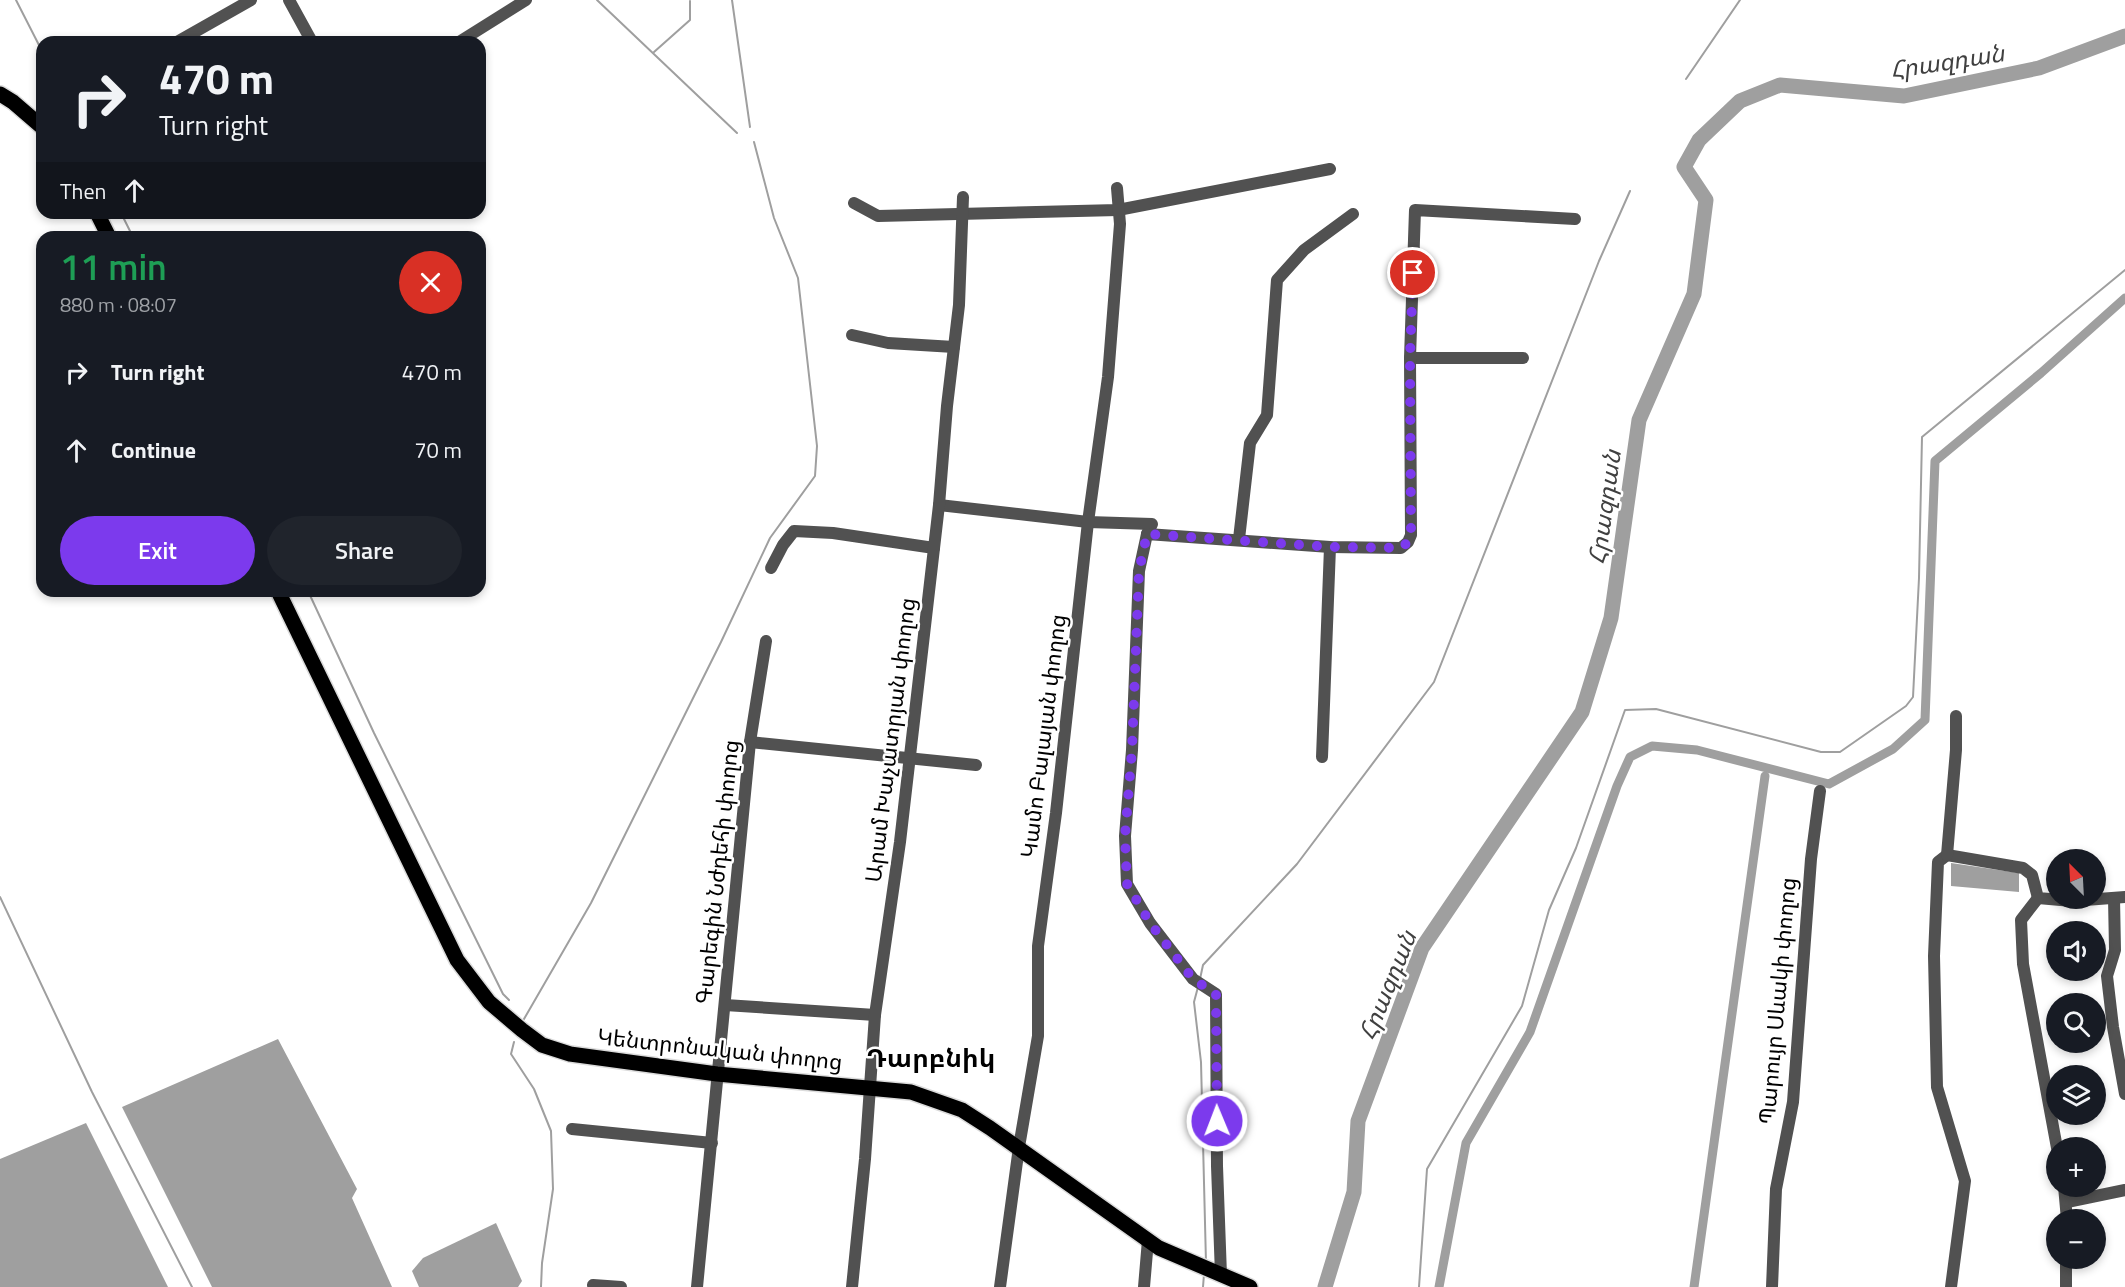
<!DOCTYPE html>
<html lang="en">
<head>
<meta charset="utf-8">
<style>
	:root { --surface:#171b24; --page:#20242c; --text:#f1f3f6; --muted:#9ea1a6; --accent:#7c3aed }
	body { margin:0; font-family:"Titillium Web","Noto Sans Armenian",sans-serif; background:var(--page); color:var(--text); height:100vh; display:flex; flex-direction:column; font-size:22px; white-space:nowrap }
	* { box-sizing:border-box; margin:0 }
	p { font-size:20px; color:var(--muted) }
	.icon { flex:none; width:33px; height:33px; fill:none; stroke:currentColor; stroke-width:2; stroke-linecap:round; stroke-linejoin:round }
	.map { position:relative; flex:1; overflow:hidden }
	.details { position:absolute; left:36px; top:231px; width:450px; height:366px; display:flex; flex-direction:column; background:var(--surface); border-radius:18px; box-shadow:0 3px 9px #0003 }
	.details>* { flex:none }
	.banner { position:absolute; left:36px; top:36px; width:450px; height:183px; border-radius:18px; box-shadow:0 3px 9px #0003; background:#171b24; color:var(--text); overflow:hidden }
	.needle { width:39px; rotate:336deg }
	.fabs { position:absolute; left:2046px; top:849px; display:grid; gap:12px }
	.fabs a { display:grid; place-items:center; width:60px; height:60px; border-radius:50%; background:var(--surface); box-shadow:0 3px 9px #0003; font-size:30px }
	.pin { position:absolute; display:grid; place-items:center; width:51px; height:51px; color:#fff; margin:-26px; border:3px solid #fff; border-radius:50%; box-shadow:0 2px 6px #0007 }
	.me { position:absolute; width:66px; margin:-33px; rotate:359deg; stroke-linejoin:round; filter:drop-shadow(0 0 4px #0008) }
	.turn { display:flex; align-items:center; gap:21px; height:126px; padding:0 24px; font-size:27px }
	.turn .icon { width:78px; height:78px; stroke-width:2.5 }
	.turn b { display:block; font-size:42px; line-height:51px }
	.then { display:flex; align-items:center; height:57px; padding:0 24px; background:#0003; gap:12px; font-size:22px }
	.round { display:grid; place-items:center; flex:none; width:63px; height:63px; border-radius:32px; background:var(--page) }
	.summary { display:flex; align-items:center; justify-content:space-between; height:102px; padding:0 24px }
	h1 { font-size:36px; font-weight:600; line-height:45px; color:#1e9e55 }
	.primary-button { display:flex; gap:12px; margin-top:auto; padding:12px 24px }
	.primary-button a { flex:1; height:69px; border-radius:36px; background:var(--accent); color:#fff; font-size:24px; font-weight:600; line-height:69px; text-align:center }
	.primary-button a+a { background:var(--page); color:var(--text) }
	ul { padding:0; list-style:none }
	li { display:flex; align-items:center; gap:18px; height:78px; padding:0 24px }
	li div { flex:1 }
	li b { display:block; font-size:22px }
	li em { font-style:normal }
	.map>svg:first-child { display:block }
</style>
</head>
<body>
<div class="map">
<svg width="2125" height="1287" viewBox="0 0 2125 1287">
	<rect width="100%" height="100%" fill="#fff"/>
	<!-- water -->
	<g fill="#9f9f9f">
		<polygon points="1951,863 2019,873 2019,892 1951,886"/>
		<polygon points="278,1039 357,1189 352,1198 392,1287 212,1287 122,1107"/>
		<polygon points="86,1123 168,1287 0,1287 0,1159"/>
		<polygon points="496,1223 522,1281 518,1287 419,1287 412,1271 423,1258"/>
	</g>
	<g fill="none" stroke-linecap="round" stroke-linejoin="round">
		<!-- stream -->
		<g stroke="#9f9f9f" stroke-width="2">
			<polyline points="16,0 42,51"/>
			<polyline points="597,0 737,133"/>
			<polyline points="732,0 750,127"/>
			<polyline points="654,52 690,20 690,1"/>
			<polyline points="1686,79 1740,0"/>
			<polyline points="121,213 133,237"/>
			<polyline points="308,591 374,733 503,994 509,1000"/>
			<polyline points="0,897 92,1092 192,1287"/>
			<polyline points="1200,979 1203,965 1297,864 1434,682 1599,261 1630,191"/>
			<polyline points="1198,987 1194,1002 1201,1062 1206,1263"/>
			<polyline points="524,1019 591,903 721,642 770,538 815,476 817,446 798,278 774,218 754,142"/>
			<polyline points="514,1042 511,1054 534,1089 551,1131 553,1189 542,1263 541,1287"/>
			<polyline points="1203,1287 1204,1274"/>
			<polyline points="1419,1287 1427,1169 1522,1006 1549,910 1576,848 1625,710 1656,709 1821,752 1840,752 1906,706 1913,697 1919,578 1922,437 2125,270"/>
		</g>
		<!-- canal -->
		<g stroke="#9f9f9f" stroke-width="9">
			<polyline points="1439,1287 1466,1143 1530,1032 1617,786 1630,757 1652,746 1697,750 1829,784 1893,749 1925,720 1935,461 2041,373 2125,298"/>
			<polyline points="1694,1287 1765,776"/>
		</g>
		<!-- river -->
		<polyline stroke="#9f9f9f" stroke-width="15" points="1325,1287 1354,1192 1358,1121 1422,948 1582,712 1611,618 1639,420 1694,294 1706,200 1684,167 1699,140 1740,101 1780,85 1904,96 2039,68 2125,36"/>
		<!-- major casing -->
		<g stroke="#dbdbdb" stroke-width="18">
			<g id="major">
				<polyline points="0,94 13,102 42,127"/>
				<polyline points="97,213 109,237"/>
				<polyline points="278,591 457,960 489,1002 522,1030 542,1045 570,1054 717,1074 911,1092 962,1110 990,1128 1159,1248 1250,1287"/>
			</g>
		</g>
		<!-- minor -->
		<g stroke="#515151" stroke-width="12">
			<polyline points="289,0 312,42"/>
			<polyline points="177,42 251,0"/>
			<polyline points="459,42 526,0"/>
			<polyline points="854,203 878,216 1118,210 1330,169"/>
			<polyline points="852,335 888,343 954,347"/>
			<polyline points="1410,358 1523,358"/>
			<polyline points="939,505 1088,522 1152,524 1147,534"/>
			<polyline points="1239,539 1250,443 1267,415 1277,280 1304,250 1353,214"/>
			<polyline points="771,568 783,545 794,531 833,533 934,548"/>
			<polyline points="750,742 976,765"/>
			<polyline points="1322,757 1330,547"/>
			<polyline points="1947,855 1938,862 1934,956 1937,1087 1965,1181 1951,1287"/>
			<polyline points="1947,855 2023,868 2032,875 2038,898 2072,901 2125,897"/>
			<polyline points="1947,855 1956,750 1956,716"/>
			<polyline points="2038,898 2021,920 2023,964 2057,1148"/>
			<polyline points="2114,898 2115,950 2107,976 2113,1027 2125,1094"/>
			<polyline points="725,1005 875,1015"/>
			<polyline points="572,1129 712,1143"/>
			<polyline points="2064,1186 2067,1220"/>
			<polyline points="2067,1202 2125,1190"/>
			<polyline points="1221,1275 1217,1166 1216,994 1193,979 1150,923 1127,884 1125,836 1132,750 1139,571 1147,534 1330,547 1401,548 1408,542 1411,535 1410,358 1415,210 1575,219"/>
			<polyline points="593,1285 621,1287"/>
			<polyline points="697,1287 750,742 766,641"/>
			<polyline points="852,1287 865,1159 875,1015 900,842 939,505 947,406 959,305 963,197"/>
			<polyline points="1000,1287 1019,1147 1038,1036 1038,946 1056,813 1088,522 1108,377 1120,224 1117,188"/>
			<polyline points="1144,1287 1148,1240"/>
			<polyline points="1772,1287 1776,1189 1793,1102 1811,859 1820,791"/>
			<polyline points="2066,1287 2066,1258"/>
		</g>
		<!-- major -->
		<use href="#major" stroke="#000" stroke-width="15"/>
	</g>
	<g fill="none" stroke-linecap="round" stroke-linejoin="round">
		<!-- route -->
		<polyline stroke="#7c3aed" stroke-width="10" stroke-dasharray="0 18" points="1217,1121 1216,994 1193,979 1150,923 1127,884 1125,836 1132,750 1139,571 1147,534 1330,547 1401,548 1408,542 1411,535 1410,358 1413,273"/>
	</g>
	<g text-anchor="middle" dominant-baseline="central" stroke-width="5" stroke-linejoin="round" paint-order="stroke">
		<!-- street labels -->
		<g font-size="22" fill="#000" stroke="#fff">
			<text transform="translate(1043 736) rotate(-83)">Կամո Բալայան փողոց</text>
			<text transform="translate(890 740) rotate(-83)">Արամ Խաչատրյան փողոց</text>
			<text transform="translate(717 872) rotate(-84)">Գարեգին Նժդեհի փողոց</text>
			<text transform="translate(1777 1001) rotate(-85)">Պարույր Սևակի փողոց</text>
			<text transform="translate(720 1049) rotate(6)">Կենտրոնական փողոց</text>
		</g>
		<!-- water labels -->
		<g font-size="24" font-style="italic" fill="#404040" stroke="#fff">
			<text transform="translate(1947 61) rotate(-9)">Հրազդան</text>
			<text transform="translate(1604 507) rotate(-82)">Հրազդան</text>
			<text transform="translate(1387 985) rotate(-68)">Հրազդան</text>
		</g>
		<!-- quarter labels -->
		<g font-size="26" font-weight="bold" fill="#000" stroke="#fff">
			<text x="931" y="1057">Դարբնիկ</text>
		</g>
	</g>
</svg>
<div class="fabs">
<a><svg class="needle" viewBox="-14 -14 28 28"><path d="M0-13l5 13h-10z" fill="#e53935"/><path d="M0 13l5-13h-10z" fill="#9ea1a6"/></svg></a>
<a><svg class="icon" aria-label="sound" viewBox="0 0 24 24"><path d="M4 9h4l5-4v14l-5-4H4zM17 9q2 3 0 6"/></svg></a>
<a><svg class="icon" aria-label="search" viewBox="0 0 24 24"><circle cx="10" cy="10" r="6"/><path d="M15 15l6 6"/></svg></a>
<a><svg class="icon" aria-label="layers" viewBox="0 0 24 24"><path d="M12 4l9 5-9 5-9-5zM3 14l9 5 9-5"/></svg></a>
<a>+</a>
<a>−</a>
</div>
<div class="pin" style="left:1413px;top:273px;background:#d93025"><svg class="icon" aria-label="arrive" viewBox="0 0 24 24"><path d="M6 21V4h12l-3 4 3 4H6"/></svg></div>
<svg class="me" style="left:1217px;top:1121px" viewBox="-20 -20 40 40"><circle r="17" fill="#7c3aed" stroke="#fff" stroke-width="3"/><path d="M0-11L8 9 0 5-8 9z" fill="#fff"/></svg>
<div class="banner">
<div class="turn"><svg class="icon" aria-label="right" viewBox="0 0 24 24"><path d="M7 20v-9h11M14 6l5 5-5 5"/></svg><div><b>470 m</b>Turn right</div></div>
<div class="then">Then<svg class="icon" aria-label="ahead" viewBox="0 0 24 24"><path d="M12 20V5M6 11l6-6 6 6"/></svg></div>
</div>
<section class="details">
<div class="summary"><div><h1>11 min</h1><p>880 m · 08:07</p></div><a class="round" style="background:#d93025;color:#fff"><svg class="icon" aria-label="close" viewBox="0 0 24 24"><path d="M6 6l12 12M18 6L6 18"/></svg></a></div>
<ul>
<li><svg class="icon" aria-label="right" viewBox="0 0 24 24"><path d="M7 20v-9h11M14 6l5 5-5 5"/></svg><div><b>Turn right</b></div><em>470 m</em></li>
<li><svg class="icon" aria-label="ahead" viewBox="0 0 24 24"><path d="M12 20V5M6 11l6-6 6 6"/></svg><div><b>Continue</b></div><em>70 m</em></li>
</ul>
<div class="primary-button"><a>Exit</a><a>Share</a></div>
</section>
</div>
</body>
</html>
